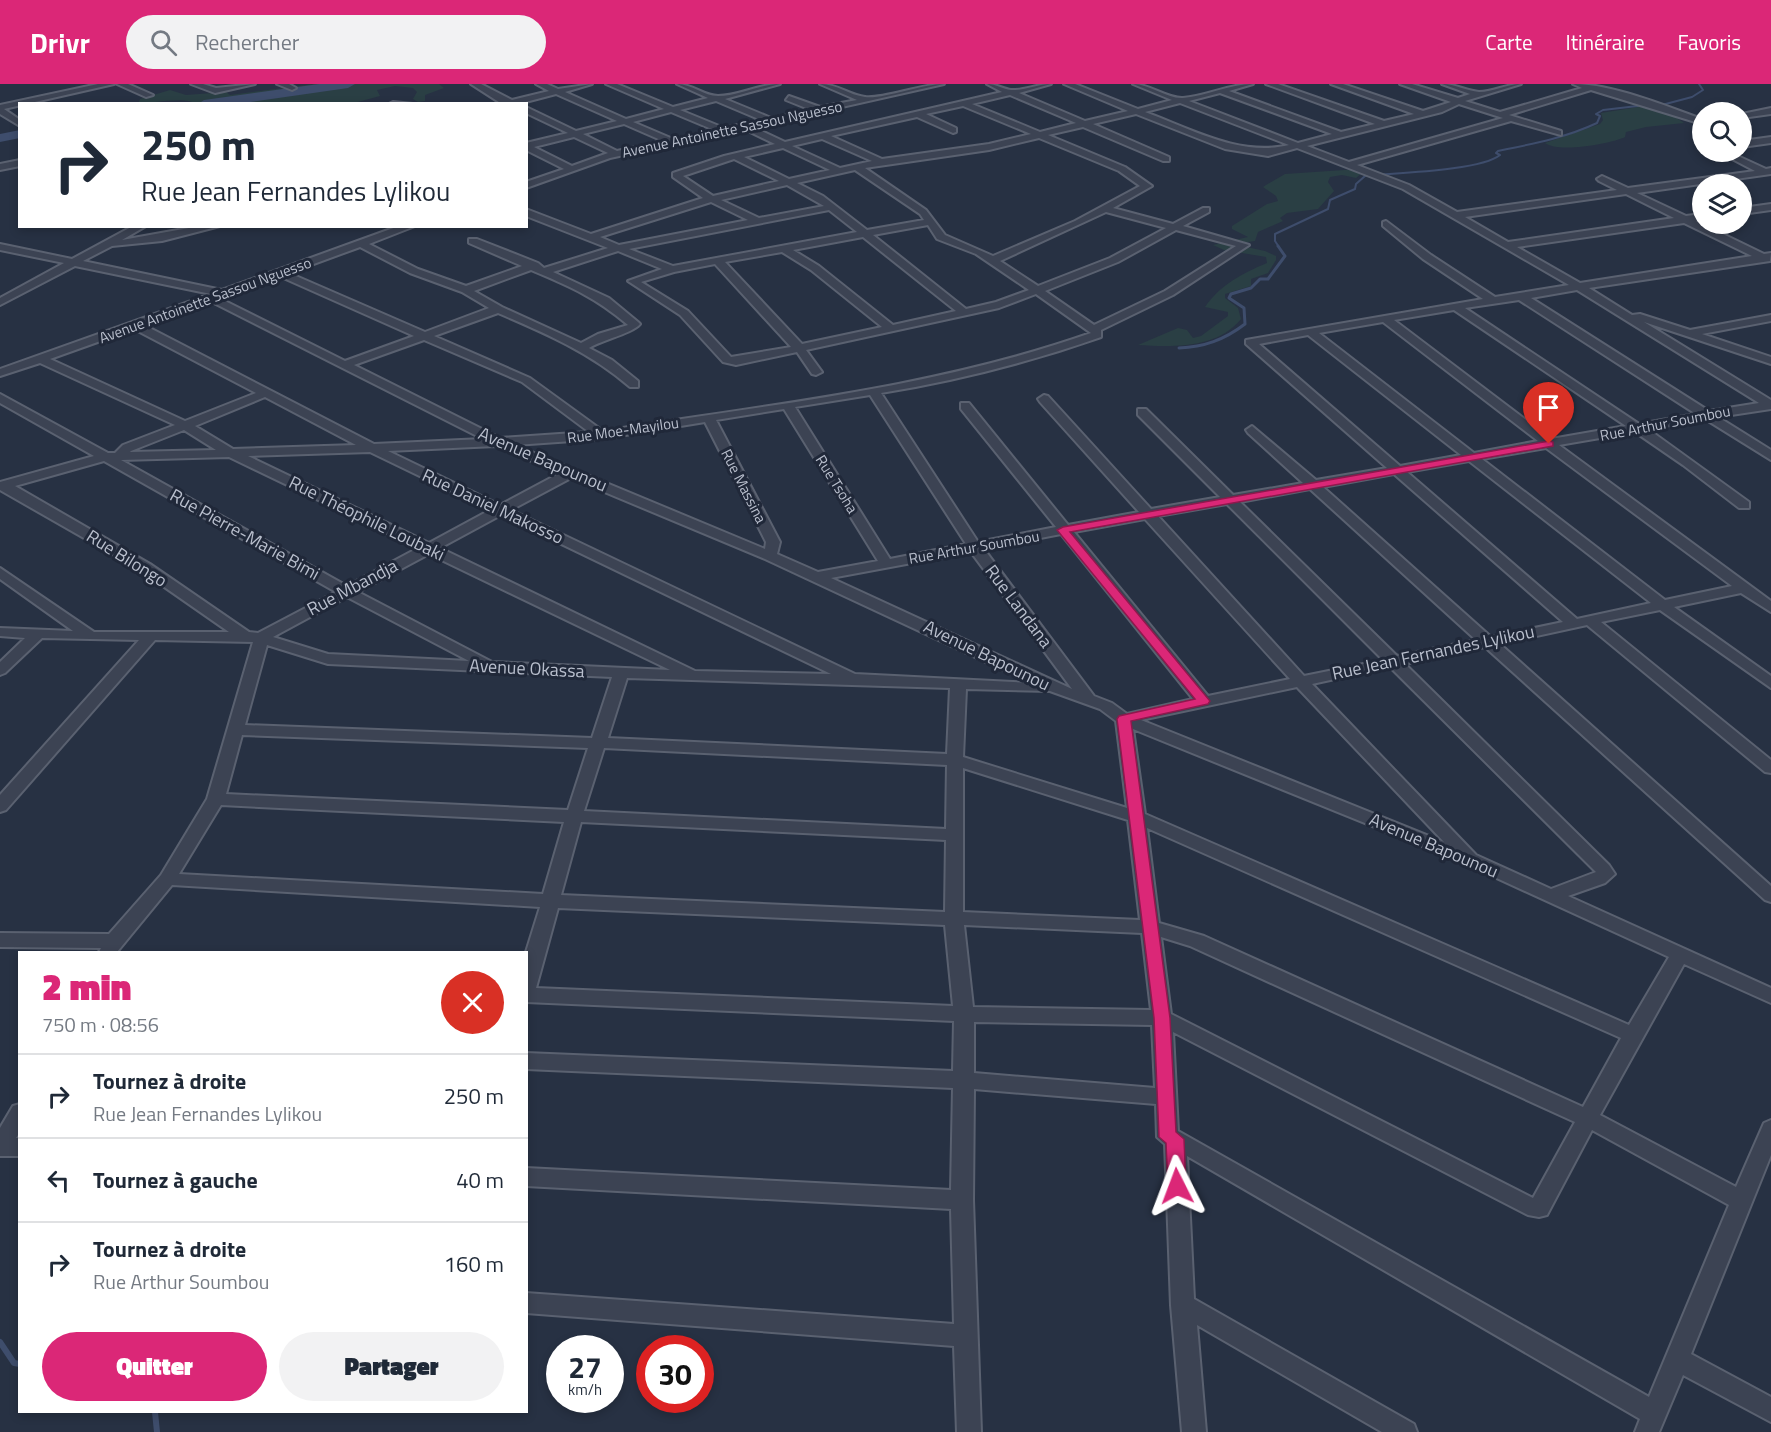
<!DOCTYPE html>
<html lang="fr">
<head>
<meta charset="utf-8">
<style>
	:root { --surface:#fff; --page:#f2f2f3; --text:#1f2937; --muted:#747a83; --line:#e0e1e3; --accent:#db2777 }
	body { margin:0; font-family:"Titillium Web",sans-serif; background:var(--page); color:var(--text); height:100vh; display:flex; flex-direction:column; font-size:22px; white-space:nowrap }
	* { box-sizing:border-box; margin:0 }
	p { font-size:20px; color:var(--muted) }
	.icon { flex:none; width:33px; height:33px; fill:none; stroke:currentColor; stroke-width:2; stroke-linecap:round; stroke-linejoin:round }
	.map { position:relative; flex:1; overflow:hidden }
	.details { position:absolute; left:18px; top:867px; width:510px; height:462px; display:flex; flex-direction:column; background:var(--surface); border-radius:0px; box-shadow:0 3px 9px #0003 }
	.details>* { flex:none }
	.hud { position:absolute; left:18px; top:18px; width:510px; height:126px; border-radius:0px; box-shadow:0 3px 9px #0003; background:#fff; color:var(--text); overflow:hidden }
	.controls { position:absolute; left:1692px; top:18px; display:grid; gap:12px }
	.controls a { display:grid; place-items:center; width:60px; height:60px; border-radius:50%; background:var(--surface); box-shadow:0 3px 9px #0003; font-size:30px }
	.speed { position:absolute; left:546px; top:1251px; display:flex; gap:12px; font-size:30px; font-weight:700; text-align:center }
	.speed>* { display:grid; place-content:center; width:78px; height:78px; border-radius:50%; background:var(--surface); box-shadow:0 3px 9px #0003; line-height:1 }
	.speed small { font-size:15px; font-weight:400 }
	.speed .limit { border:9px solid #d22; background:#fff; color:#111 }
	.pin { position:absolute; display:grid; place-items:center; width:51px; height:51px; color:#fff; margin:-62px -26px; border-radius:50% 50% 50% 0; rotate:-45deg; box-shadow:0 0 6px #0007 }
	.pin .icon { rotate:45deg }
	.me { position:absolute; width:66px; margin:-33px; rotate:357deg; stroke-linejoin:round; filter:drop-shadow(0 0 4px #0008) }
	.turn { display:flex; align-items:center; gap:21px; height:126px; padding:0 24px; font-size:27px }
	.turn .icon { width:78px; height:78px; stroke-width:2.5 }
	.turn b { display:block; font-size:42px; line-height:51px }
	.round { display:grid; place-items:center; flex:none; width:63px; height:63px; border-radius:32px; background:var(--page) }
	.summary { display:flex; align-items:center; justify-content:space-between; height:102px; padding:0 24px }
	h1 { font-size:36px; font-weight:800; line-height:45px; color:var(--accent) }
	.button { display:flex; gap:12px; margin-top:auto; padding:12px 24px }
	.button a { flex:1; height:69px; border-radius:36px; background:var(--accent); color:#fff; font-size:24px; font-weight:800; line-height:69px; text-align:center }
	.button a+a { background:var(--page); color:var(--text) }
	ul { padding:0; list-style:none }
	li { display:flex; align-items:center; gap:18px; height:84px; padding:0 24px; border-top:2px solid var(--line) }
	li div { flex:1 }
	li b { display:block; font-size:22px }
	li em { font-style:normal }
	header { display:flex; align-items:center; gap:36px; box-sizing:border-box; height:84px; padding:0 30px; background:var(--accent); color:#fff }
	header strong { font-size:28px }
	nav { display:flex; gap:33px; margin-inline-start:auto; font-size:21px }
	.search { width:420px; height:54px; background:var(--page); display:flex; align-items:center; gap:15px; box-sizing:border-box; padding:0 21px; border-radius:33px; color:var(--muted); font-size:22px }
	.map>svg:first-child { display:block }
</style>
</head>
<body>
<header>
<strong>Drivr</strong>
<div class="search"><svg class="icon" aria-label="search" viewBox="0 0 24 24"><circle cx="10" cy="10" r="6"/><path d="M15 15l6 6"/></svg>Rechercher</div>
<nav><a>Carte</a><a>Itinéraire</a><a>Favoris</a></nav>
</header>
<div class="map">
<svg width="1771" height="1348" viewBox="0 0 1771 1348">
	<rect width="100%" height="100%" fill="#273143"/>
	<!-- green -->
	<g fill="#2a3f44">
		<path d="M314,0H439L444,4L425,11V17L418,18L413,15L417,8L413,4L395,2L377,6L380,12L354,19L195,20C188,12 151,19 138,20L140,15L170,6L186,11L226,8L230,11Z"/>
		<path d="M1644,22L1668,28L1684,39L1646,43L1626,48L1625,53C1610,60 1558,69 1545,59L1600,40L1603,36L1601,29Z"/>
		<path d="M1359,85L1364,87L1356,94L1342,91L1330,93L1328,98L1334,107L1318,125L1287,129L1280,134L1283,137L1258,148L1255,157L1241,159L1242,162L1265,167L1276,172V176L1268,189L1251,195V202L1225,210V214L1238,224L1241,235C1217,265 1172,263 1138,261L1178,244L1187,246L1193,254L1201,252L1228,232V228L1205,223C1220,201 1243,189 1267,179L1266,173L1224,166L1213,161L1248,153L1232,145V142L1267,120L1278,117L1276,112L1263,103L1266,101L1285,90Z"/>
	</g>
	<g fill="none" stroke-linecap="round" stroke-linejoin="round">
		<!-- stream-far2 -->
		<g stroke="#3e4d6c" stroke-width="2">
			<polyline points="1658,22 1692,13 1703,6 1699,0"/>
			<path d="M1279,163L1275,157V150L1328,125L1330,116L1355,105L1356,100L1365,92C1394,89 1480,87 1500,71L1496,69L1498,67C1532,60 1565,54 1597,39L1600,32L1596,30L1603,26L1646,21"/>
		</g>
		<!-- stream-far1 -->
		<path stroke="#3e4d6c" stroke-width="3" d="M1179,264C1204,263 1224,256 1245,240L1244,224L1229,214L1231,210L1251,204L1260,195H1268L1285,172L1278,162"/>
		<!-- stream -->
		<g stroke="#3e4d6c" stroke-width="6">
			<polyline points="0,1258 14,1279 20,1280"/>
			<polyline points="155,1328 157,1348"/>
		</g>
		<!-- river -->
		<g fill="#3e4d6c" fill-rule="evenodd">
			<polygon points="319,0 355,0 348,4 237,20 198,20 204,16"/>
			<polygon points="20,46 20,54 0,58 0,50"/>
		</g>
		<!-- minor casing -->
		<g stroke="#5a6170" stroke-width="4">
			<g id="minor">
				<polygon points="98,0 114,0 4,25 20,36 20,42 0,30 0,21"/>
				<polygon points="117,0 128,0 153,11 146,13"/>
				<polygon points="191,0 203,0 216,4 255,0 215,9"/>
				<polygon points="277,0 289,0 296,4 292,6"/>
				<path d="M471,0H481L512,16L549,7L536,0H547L558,5L592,0L565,8L626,35L664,25L606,0H617L673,23L708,14L677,0C692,0 704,12 718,12C739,12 759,0 780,0L725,15L771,34L811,26L786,16L789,12L820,23L857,16L820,0C837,0 849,11 865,13C880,16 922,0 944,0L753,43L785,58L1002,8L987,0C996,0 1003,5 1011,6C1023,7 1038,0 1051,0L1019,9L1085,37L1128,27L1064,0H1075L1138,25L1172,16L1133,0C1150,0 1167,15 1183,14C1207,12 1229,0 1253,0L1229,7L1341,48L1375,40L1266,0H1278L1384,37L1414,30L1331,0H1343L1423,27L1451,18L1400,0H1412L1458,14L1470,10L1442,0C1455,0 1467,7 1479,8C1493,8 1507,0 1521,0L1465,17L1500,28L1582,4L1573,0C1613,0 1665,22 1702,35V40L1591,6L1509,31L1561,47V51L1511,37L1357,81L1409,101L1457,128L1617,106L1599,97L1597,95L1602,92L1628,104L1755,87L1719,68H1729L1766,85L1771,84V90L1637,109L1686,132L1702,130V136L1696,137L1764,170L1771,169L1770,177L1589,204L1632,231L1640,230L1690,246L1771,231V237L1702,250L1771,273V280L1644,238L1771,316V325L1718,333L1771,366V376L1705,335L1648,345L1749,418V424H1739L1683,381L1635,348L1559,361L1771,517V528L1741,509L1674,523L1771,592V604L1660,526L1601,538L1771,676V689L1765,688L1587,541L1500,560L1771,802V818L1765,816L1485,563L1405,580L1609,781L1615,790L1605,799L1568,812L1771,904V919L1684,880L1600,1031L1736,1103L1764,1039L1771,1036V1071L1691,1270L1771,1313V1338L1683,1291L1659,1348H1635L1640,1335L1187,1072L1194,1215L1414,1340L1417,1348H1382L1197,1241L1206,1348H1182L1171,1221L1165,1060L1157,1053L1156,1020L974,1005L973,1116L981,1348H957L954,1262L526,1229V1209L954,1240L951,1125L526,1102V1084L951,1106L953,1004L526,985V969L953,987L954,937L526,918V868L540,823L172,801L117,868H99L101,864L0,863V849L109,850L161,791L207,715L253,558L155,556L6,726L0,728V711L139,556L42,554L5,589L0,591V578L25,554L0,552V544L73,547L0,495V484L94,548H229L140,486L0,406V398L94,372L0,319V310L108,369H115L123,361L175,341L40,279L0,292V285L211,210L75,182L0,221V214L64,179L0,166V160L72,175L133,142H146L122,156L200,142H220L162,157L112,162L83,177L222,206L399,142H415L369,160L418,185L466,202L522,182L469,159V155H477L538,179L544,184L608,164L526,132V125L591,150L703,114L673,93V89L724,72L775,60L744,45L610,74L526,104V98L564,85L526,66V59L568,49L526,29V23L576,47L617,37L556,10L518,20H502ZM1220,9L1332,50L1298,59L1189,17ZM1010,11L1076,39L1040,48L972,20ZM716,17L761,36L724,44L680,26ZM1180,19L1289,61C1240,73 1191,45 1145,28ZM1459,20L1503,34L1349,78L1307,62L1442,28ZM963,22L1031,50L989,60L882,75L831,52L917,33L953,49L956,48V44L926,30ZM671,28L714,46L673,55L633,38ZM1136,30L1225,65L1268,72L1297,64L1403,105L1569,201L1495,213L1431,171L1386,137L1383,138V142L1423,175L1483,215L1246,256V260L1387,384L1316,396L1252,342L1246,346L1248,349L1303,399L1233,411L1146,325H1138V331L1220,413L1151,425L1048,312L1044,311L1038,315L1040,318L1139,428L1068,441L969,319H961V325L1056,443L978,458L881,309C955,297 1030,278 1101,253V246L1173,211L1249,161L1183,142L1209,128V124H1203L1173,140L1113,124L1152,102L1125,83L1048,51L1083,43L1163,77H1169V73L1093,40ZM624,40L663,57L617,67L583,50ZM574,53L608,69L572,82L534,63ZM1039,54L1119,87L1140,102L1075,137L993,172L945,151L926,126L865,84L989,66ZM822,55L872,77L840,84L792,62ZM783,64L830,86L789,95L744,73ZM734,75L779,97L713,112L683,92ZM855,86L920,130L924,136L867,146L823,112L797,99ZM787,101L824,122L759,134L721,116ZM1626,110L1674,134L1508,158L1465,133ZM711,118L748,136L619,161L600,153ZM829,126L857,148L673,182L629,165ZM1106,128L1166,144L1110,174L1038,202L1000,177ZM1684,139L1752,172L1580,199L1517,163ZM928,141L937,155L976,170L1029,206L996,218L966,225L873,151ZM1176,146L1236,162L1165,207L1094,241L1045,207L1118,178ZM863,153L956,227L893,241L819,182L793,166ZM360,163L410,189L462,208L489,224L425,248L289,189ZM618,167L662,185L628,197L680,231L723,278L736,281L797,268L812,290L816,291L822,288L806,266L999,224L1036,210L1091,249C935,304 766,321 603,347L530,294L434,252L498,229C545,249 591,269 630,303H638V297L612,276L589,264C602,256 633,249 640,240L638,238L609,214L553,188ZM782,168L811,186L882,243L802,260L725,178ZM715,180L791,263L731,273L688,227L641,198L674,188ZM531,186C569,202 595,213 628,241L598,250L581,259L502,223L474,207ZM279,192L414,252L345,277L219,214ZM1577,206L1759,319L1709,327L1531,214ZM1519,216L1696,330L1639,340L1465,224ZM210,217L483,355L374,360L144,241ZM1454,226L1626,342L1551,355L1394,236ZM1383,238L1538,357L1474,369L1319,249ZM134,245L256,309L185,337L50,275ZM1308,251L1461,371L1400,382L1259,260ZM424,256L522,298L589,348L500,354L354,281ZM870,311L966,460L890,475L795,323ZM265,313L356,361L233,365L195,342ZM784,325L878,477L818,488L777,470L780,458L716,336ZM705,338L766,458L765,465L515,361L601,355ZM184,346L216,366L130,368L131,367ZM496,362L560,389L500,421L388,367ZM1546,364L1732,502L1665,516L1482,375ZM370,368L490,426L429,459L248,372ZM229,373L418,464L347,502L121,376ZM104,377L336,508L258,549L249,548L150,480L15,402ZM1469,377L1651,519L1577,535L1407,388ZM1394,390L1563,538L1491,553L1323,403ZM571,394L765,475L1031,599L855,590L511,426ZM1310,405L1476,556L1397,572L1240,418ZM1227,420L1383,576L1304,592L1158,432ZM501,431L831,590L695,587L440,464ZM1145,435L1290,595L1208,612L1074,448ZM1061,450L1193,615L1127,630L1112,619L1094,612L984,465ZM971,468L1072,605L831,494ZM429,470L670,586L492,578L358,508ZM347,513L469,577L328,570L273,553ZM267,561L328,580L612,593L592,654L245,641ZM1390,583L1596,788L1551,805L1476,771L1312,600ZM627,594L950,604L947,670L608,654ZM1297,603L1444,758L1141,636ZM966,605L1050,607L1100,625L1116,637L1127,724L963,673ZM1133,645L1466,780L1669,873L1629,941L1145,730ZM242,651L588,664L568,726L226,710ZM604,664L947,681L946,745L584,727ZM963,684L1128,736L1140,836L963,828ZM221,721L564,738L543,810L179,790ZM581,738L946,756L945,828L561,811ZM1147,744L1621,954L1583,1023L1204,852L1159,839ZM558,824L945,841L953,922L536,904ZM964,841L1142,849L1151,926L973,923ZM1161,853L1190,862L1575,1038L1533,1114L1171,930ZM974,938L1152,941L1155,1004L974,989ZM1173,948L1528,1131L1539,1133L1547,1131L1592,1046L1729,1121L1649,1313L1178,1047Z"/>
				<polygon points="393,18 413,20 389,20"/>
				<polygon points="1771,24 1771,30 1742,34 1742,30"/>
				<polygon points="1771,53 1771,59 1742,63 1742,57"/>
				<polygon points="20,76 20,82 0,86 0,80"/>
				<polygon points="1771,120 1771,126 1742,130 1742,124"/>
				<polygon points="20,1020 20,1048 16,1054 20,1054 20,1072 0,1072 0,1044 13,1022"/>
			</g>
		</g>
		<!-- minor -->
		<use href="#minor" fill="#3c4353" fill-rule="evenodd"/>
	</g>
	<!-- route -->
	<polygon fill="#db2777" stroke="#8e194d" stroke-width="1.5" points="1549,357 1553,358 1553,362 1070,448 1210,617 1208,620 1131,637 1170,934 1176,1048 1184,1055 1186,1102 1183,1108 1177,1110 1171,1108 1168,1102 1166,1059 1159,1053 1154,934 1117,635 1119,632 1195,615 1057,446 1063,443"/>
	<g text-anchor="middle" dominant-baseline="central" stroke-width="6" stroke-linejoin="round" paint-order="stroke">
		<!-- far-street labels -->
		<g font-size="15" fill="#b9bfcd" stroke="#202839">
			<text transform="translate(732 45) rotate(-12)">Avenue Antoinette Sassou Nguesso</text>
			<text transform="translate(205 216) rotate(-20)">Avenue Antoinette Sassou Nguesso</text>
			<text transform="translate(1665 339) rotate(-11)">Rue Arthur Soumbou</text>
			<text transform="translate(623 346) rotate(-8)">Rue Moe-Mayilou</text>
			<text transform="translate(837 400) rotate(58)">Rue Tsoha</text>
			<text transform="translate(744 402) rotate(63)">Rue Massina</text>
			<text transform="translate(974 463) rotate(-10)">Rue Arthur Soumbou</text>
		</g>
		<!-- street labels -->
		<g font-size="18" fill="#b9bfcd" stroke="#202839">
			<text transform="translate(543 375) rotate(23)">Avenue Bapounou</text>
			<text transform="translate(493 422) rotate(25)">Rue Daniel Makosso</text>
			<text transform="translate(367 434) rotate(26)">Rue Théophile Loubaki</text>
			<text transform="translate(245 450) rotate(29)">Rue Pierre-Marie Bimi</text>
			<text transform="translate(127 474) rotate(32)">Rue Bilongo</text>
			<text transform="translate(352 503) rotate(-28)">Rue Mbandja</text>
			<text transform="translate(1019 522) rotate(53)">Rue Landana</text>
			<text transform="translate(1433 568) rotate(-12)">Rue Jean Fernandes Lylikou</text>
			<text transform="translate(987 571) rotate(26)">Avenue Bapounou</text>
			<text transform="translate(527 584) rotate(3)">Avenue Okassa</text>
			<text transform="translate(1434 761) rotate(23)">Avenue Bapounou</text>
		</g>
	</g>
</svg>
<div class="controls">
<a><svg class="icon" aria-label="search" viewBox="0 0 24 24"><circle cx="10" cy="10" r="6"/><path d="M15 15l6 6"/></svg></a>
<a><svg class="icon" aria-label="layers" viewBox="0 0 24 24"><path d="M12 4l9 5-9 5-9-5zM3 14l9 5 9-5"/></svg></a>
</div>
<div class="speed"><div>27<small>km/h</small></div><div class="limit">30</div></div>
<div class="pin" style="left:1549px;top:360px;background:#d93025"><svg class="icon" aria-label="arrive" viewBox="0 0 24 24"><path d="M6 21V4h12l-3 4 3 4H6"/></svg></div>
<svg class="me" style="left:1177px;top:1102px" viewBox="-20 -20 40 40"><path d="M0-17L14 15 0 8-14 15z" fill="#db2777" stroke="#fff" stroke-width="4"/></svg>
<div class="hud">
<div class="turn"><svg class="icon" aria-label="right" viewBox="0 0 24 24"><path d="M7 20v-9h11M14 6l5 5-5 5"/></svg><div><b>250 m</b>Rue Jean Fernandes Lylikou</div></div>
</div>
<section class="details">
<div class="summary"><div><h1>2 min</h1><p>750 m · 08:56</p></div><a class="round" style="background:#d93025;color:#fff"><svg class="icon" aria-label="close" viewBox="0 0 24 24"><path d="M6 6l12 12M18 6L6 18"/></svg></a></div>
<ul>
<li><svg class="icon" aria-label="right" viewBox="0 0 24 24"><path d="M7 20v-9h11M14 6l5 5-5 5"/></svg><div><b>Tournez à droite</b><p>Rue Jean Fernandes Lylikou</p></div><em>250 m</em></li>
<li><svg class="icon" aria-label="left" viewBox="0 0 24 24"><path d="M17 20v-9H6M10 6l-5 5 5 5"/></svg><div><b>Tournez à gauche</b></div><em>40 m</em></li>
<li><svg class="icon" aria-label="right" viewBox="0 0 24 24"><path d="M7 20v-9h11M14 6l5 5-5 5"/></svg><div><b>Tournez à droite</b><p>Rue Arthur Soumbou</p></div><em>160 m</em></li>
</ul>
<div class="button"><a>Quitter</a><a>Partager</a></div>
</section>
</div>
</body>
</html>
